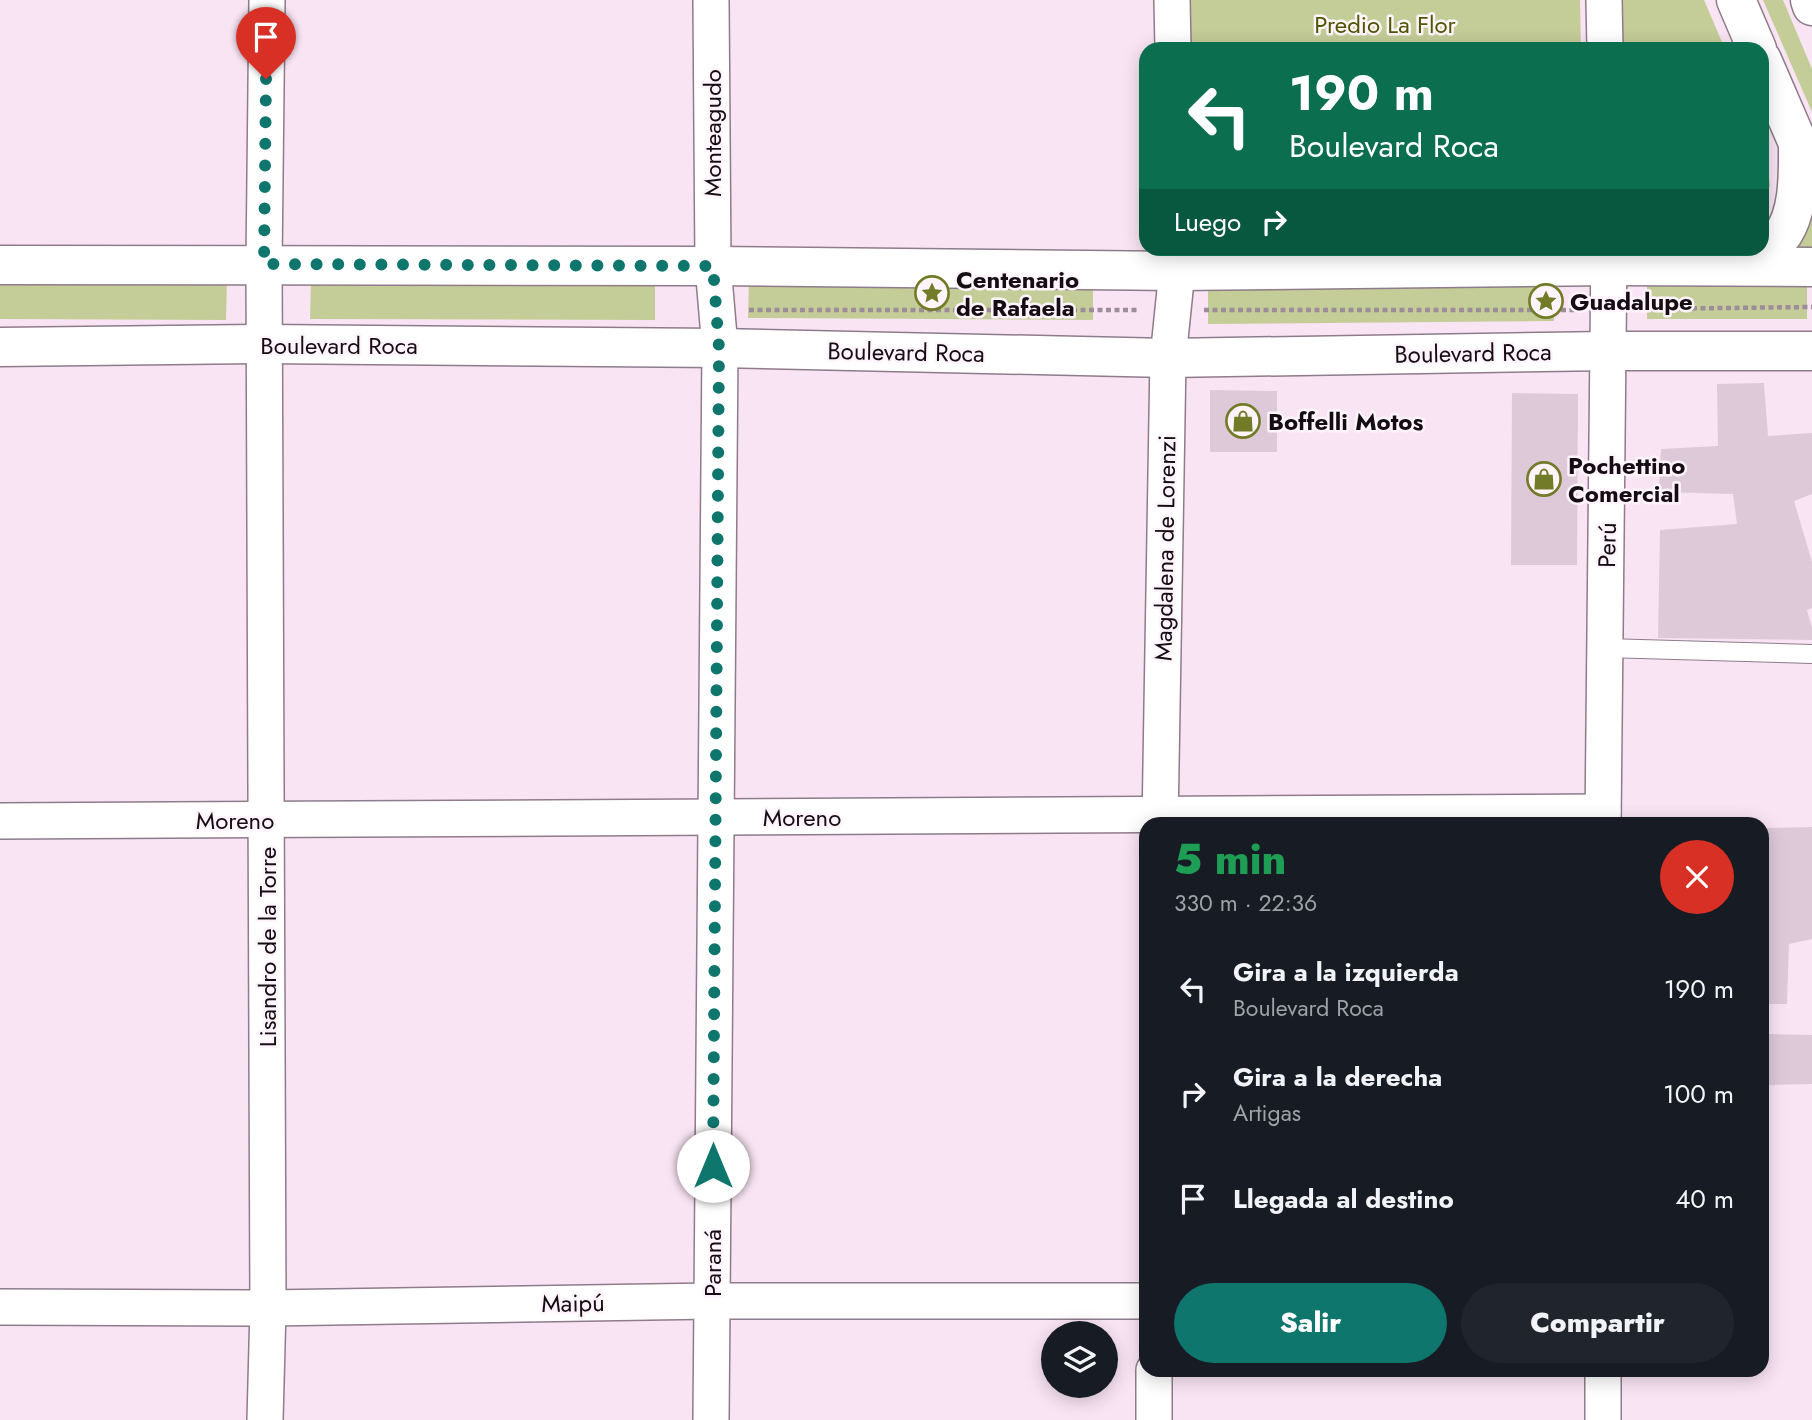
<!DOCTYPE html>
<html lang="es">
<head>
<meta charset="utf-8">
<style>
	:root { --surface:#171b24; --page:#20242c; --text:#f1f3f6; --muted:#9ea1a6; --accent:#0f766e }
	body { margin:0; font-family:Jost,sans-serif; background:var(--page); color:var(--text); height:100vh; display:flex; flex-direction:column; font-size:26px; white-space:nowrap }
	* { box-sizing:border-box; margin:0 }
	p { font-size:23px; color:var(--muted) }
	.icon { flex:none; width:38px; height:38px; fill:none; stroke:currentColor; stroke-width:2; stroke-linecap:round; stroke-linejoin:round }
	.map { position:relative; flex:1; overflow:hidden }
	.details { position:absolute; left:1139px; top:817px; width:630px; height:560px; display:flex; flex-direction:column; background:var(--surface); border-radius:21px; box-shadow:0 4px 18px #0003 }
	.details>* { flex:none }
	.top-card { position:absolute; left:1139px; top:42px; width:630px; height:214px; border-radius:21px; box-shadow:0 4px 18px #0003; background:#0b6e4f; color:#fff; overflow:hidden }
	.controls { position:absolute; left:1041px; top:1321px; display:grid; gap:14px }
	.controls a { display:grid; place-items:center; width:77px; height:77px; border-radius:50%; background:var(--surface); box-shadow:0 4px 18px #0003; font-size:35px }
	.pin { position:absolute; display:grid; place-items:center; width:60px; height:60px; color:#fff; margin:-72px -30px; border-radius:50% 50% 50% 0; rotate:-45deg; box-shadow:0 0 7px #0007 }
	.pin .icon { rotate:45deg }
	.me { position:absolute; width:77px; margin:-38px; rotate:0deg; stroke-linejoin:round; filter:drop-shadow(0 0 5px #0008) }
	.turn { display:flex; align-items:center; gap:24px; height:147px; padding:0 35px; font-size:32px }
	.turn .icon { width:91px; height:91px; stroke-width:2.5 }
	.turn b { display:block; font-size:49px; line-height:60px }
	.then { display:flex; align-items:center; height:66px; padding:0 35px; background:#0003; gap:14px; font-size:26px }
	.round { display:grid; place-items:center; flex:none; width:74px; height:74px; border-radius:37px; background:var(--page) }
	.headline { display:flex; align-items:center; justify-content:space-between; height:119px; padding:0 35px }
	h1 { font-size:42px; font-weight:800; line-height:52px; color:#1e9e55 }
	.primary-button { display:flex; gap:14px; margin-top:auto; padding:14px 35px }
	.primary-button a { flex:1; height:80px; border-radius:42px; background:var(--accent); color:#fff; font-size:28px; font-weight:800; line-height:80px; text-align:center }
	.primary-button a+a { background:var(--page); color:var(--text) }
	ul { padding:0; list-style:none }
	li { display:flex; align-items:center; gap:21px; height:105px; padding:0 35px }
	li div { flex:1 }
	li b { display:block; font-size:26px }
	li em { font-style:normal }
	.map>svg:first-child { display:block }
</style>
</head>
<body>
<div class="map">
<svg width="1812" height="1420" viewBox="0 0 1812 1420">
	<rect width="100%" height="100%" fill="#f9e4f3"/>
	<!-- green -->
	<g fill="#c4cd98">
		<polygon points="1189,0 1580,0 1581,49 1190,49"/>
		<polygon points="1613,0 1704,0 1725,49 1613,49"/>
		<polygon points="1763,0 1783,0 1812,69 1812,112"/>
		<polygon points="1762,137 1765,144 1770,186 1762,200"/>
		<polygon points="1812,210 1812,251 1787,252"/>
		<polygon points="1193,248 1367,249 1193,252"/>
		<polygon points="749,278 1093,279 1093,320 748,318"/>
		<polygon points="1647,278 1807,279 1807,319 1647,319"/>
		<polygon points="0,279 227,280 226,320 0,319"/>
		<polygon points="311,279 655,281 655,320 310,319"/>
		<polygon points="1555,280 1554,321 1208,324 1208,284"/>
	</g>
	<!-- building -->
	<g fill="#dec9d8">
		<polygon points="1764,383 1768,436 1812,433 1812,494 1794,501 1812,562 1812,608 1807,610 1812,628 1812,640 1658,638 1660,530 1737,524 1733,494 1659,492 1661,449 1718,446 1717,384"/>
		<polygon points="1210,390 1277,391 1277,452 1210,452"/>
		<polygon points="1512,393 1578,394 1577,565 1511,565"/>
		<polygon points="1812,827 1812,939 1789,944 1787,1004 1762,1004 1762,828"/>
		<polygon points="1762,1034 1812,1035 1812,1084 1762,1085"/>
	</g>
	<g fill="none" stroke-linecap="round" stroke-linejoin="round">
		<!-- service casing -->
		<g stroke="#8f7b89" stroke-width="20">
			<polyline id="service" points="1605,648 1812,654"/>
		</g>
		<!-- minor casing -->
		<g stroke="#8f7b89" stroke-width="38">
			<g id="minor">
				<polyline points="1172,0 1173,49"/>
				<polyline points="1604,0 1605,49"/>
				<polyline points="0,821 1603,812"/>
				<polyline points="1160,824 1168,358 1177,271 1177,248"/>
				<polyline points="1603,824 1609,248"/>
				<polyline points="0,1307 268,1308 712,1301 1146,1301"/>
				<polyline points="1603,1370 1603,1420"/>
				<polyline points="265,1420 268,1308 264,264 267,0"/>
				<polyline points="711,1420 720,348 713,266 711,0"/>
				<polyline points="1154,1420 1154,1370"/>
			</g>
		</g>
		<!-- primary casing -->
		<g stroke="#8f7b89" stroke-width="41">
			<g id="primary">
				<polyline points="1736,0 1757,49"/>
				<polyline points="1810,0 1812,6"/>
				<polyline points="1762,60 1807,164"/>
				<polyline points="0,265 713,266 1177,271 1610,266 1812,267"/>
				<path d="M1732,266C1749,259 1768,252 1780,238C1800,214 1798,172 1798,142"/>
				<polyline points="0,347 264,344 720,348 1168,358 1609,351 1812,351"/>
			</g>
		</g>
		<!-- path -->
		<g stroke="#9c8d98" stroke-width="4.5" stroke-dasharray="5 3.5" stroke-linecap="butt">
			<polyline points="1641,309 1812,307"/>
			<polyline points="749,310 1139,310"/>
			<polyline points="1204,310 1577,310"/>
		</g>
		<!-- service -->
		<use href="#service" stroke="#fff" stroke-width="18"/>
		<!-- minor -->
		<use href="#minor" stroke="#fff" stroke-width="35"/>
		<!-- primary -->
		<use href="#primary" stroke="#fff" stroke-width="38"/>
	</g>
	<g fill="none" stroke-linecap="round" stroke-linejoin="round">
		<!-- route -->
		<polyline stroke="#0f766e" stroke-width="12" stroke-dasharray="0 21.6" points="266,79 264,264 713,266 719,348 713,1166"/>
	</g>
	<!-- icons -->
	<defs>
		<g id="sight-ring" transform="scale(1.75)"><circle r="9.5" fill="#fef5fc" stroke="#727b27" stroke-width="1.5"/><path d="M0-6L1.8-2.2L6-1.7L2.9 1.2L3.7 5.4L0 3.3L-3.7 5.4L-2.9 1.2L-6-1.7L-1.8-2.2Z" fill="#727b27"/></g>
		<g id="shop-ring" transform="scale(1.75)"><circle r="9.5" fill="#fef5fc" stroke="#727b27" stroke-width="1.5"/><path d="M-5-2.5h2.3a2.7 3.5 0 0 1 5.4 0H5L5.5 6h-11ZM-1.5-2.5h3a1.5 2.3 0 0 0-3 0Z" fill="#727b27"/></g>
	</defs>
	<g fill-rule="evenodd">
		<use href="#sight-ring" x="932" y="293"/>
		<use href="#sight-ring" x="1546" y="301"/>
		<use href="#shop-ring" x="1243" y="421"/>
		<use href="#shop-ring" x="1544" y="479"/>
	</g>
	<g text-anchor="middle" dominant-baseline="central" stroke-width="5" stroke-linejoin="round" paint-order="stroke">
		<!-- park labels -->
		<g font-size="24" fill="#4f5600" stroke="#fef5fc">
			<text x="1385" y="24">Predio La Flor</text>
		</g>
		<!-- street labels -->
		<g font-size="24" fill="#140d12" stroke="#fef5fc">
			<text transform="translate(712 133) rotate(-90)">Monteagudo</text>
			<text x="339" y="345">Boulevard Roca</text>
			<text transform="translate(906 352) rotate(1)">Boulevard Roca</text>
			<text transform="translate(1473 353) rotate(-1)">Boulevard Roca</text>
			<text transform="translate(1607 545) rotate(-89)">Perú</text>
			<text transform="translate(1165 548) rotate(-89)">Magdalena de Lorenzi</text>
			<text x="802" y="817">Moreno</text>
			<text x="235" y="820">Moreno</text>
			<text transform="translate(267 947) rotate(-90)">Lisandro de la Torre</text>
			<text transform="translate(712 1263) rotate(-90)">Paraná</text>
			<text transform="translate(573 1303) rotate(-1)">Maipú</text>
		</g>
		<!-- poi labels -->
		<g font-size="24" font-weight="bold" fill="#140d12" stroke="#fef5fc" text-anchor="start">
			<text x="956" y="279">Centenario<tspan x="956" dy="28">de Rafaela</tspan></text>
			<text x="1570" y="301">Guadalupe</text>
			<text x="1268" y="421">Boffelli Motos</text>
			<text x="1568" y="465">Pochettino<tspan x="1568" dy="28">Comercial</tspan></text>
		</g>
	</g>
</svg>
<div class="controls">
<a><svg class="icon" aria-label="layers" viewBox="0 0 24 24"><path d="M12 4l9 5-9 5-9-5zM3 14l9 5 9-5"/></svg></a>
</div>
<div class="pin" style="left:266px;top:79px;background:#d93025"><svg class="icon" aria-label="arrive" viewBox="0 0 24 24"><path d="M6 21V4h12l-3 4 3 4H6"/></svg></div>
<svg class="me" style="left:713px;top:1166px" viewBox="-20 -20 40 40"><circle r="19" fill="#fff"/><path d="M0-13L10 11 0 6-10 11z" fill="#0f766e"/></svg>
<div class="top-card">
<div class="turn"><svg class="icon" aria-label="left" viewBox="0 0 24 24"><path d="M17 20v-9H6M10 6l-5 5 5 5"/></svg><div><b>190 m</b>Boulevard Roca</div></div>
<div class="then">Luego<svg class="icon" aria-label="right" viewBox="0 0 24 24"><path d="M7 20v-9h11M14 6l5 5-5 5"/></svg></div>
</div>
<section class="details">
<div class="headline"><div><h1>5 min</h1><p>330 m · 22:36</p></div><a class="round" style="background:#d93025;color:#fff"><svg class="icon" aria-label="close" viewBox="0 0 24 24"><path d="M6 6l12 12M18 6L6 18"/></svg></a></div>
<ul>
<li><svg class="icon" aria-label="left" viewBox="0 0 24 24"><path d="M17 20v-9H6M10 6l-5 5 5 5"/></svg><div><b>Gira a la izquierda</b><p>Boulevard Roca</p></div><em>190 m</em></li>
<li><svg class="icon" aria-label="right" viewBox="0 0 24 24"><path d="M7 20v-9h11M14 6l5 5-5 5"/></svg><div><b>Gira a la derecha</b><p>Artigas</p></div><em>100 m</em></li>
<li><svg class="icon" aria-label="arrive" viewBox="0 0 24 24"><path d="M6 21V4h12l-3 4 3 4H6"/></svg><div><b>Llegada al destino</b></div><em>40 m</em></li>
</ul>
<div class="primary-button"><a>Salir</a><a>Compartir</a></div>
</section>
</div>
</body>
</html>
